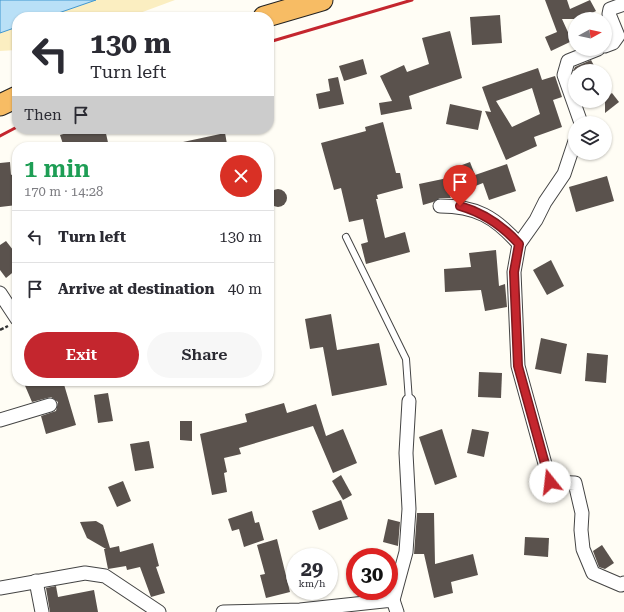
<!DOCTYPE html>
<html lang="en">
<head>
<meta charset="utf-8">
<style>
	:root { --surface:#fff; --page:#f7f7f7; --text:#2b2b33; --muted:#7c7c81; --line:#e1e1e2; --accent:#c4262e }
	body { margin:0; font-family:"Roboto Serif",serif; background:var(--page); color:var(--text); height:100vh; display:flex; flex-direction:column; font-size:15px; white-space:nowrap }
	* { box-sizing:border-box; margin:0 }
	p { font-size:13px; color:var(--muted) }
	.icon { flex:none; width:22px; height:22px; fill:none; stroke:currentColor; stroke-width:2; stroke-linecap:round; stroke-linejoin:round }
	.map { position:relative; flex:1; overflow:hidden }
	.side { position:absolute; left:12px; top:142px; width:262px; height:244px; display:flex; flex-direction:column; background:var(--surface); border-radius:16px; box-shadow:0 1px 3px #0004 }
	.side>* { flex:none }
	.banner { position:absolute; left:12px; top:12px; width:262px; height:122px; border-radius:16px; box-shadow:0 1px 3px #0004; background:#fff; color:var(--text); overflow:hidden }
	.needle { width:26px; rotate:82deg }
	.fabs { position:absolute; left:568px; top:12px; display:grid; gap:8px }
	.fabs a { display:grid; place-items:center; width:44px; height:44px; border-radius:50%; background:var(--surface); box-shadow:0 1px 3px #0004; font-size:20px }
	.speed { position:absolute; left:286px; top:548px; display:flex; gap:8px; font-size:20px; font-weight:700; text-align:center }
	.speed>* { display:grid; place-content:center; width:52px; height:52px; border-radius:50%; background:var(--surface); box-shadow:0 1px 3px #0004; line-height:1 }
	.speed small { font-size:10px; font-weight:400 }
	.speed .limit { border:6px solid #d22; background:#fff; color:#111 }
	.pin { position:absolute; display:grid; place-items:center; width:34px; height:34px; color:#fff; margin:-41px -17px; border-radius:50% 50% 50% 0; rotate:-45deg; box-shadow:0 0 4px #0007 }
	.pin .icon { rotate:45deg }
	.me { position:absolute; width:44px; margin:-22px; rotate:344deg; stroke-linejoin:round; filter:drop-shadow(0 0 3px #0008) }
	.turn { display:flex; align-items:center; gap:14px; height:84px; padding:0 12px; font-size:18px }
	.turn .icon { width:52px; height:52px; stroke-width:2.5 }
	.turn b { display:block; font-size:28px; line-height:34px }
	.then { display:flex; align-items:center; height:38px; padding:0 12px; background:#0003; gap:8px; font-size:15px }
	.round { display:grid; place-items:center; flex:none; width:42px; height:42px; border-radius:21px; background:var(--page) }
	.summary { display:flex; align-items:center; justify-content:space-between; height:68px; padding:0 12px }
	h1 { font-size:24px; font-weight:600; line-height:30px; color:#1e9e55 }
	.primary-button { display:flex; gap:8px; margin-top:auto; padding:8px 12px }
	.primary-button a { flex:1; height:46px; border-radius:24px; background:var(--accent); color:#fff; font-size:16px; font-weight:600; line-height:46px; text-align:center }
	.primary-button a+a { background:var(--page); color:var(--text) }
	ul { padding:0; list-style:none }
	li { display:flex; align-items:center; gap:12px; height:52px; padding:0 12px; border-top:1px solid var(--line) }
	li div { flex:1 }
	li b { display:block; font-size:15px }
	li em { font-style:normal }
	.map>svg:first-child { display:block }
</style>
</head>
<body>
<div class="map">
<svg width="624" height="612" viewBox="0 0 624 612">
	<rect width="100%" height="100%" fill="#fffdf5"/>
	<!-- sand -->
	<g fill="#fbeec1">
		<polygon points="96,0 175,0 129,17 47,17"/>
		<polygon points="17,27 17,50 0,51 0,33"/>
	</g>
	<!-- water -->
	<polygon fill="#b9e0f7" stroke="#3f96cf" points="0,0 96,0 47,17 17,17 17,27 0,33"/>
	<!-- building -->
	<g fill="#5a524d" fill-rule="evenodd">
		<polygon points="545,0 567,0 570,9 590,0 596,11 580,19 562,19 572,41 551,51 545,37 557,32"/>
		<polygon points="500,15 502,43 472,45 470,17"/>
		<polygon points="450,31 462,78 409,96 412,109 381,115 379,103 392,101 380,76 404,65 407,72 429,64 422,38"/>
		<polygon points="363,59 367,74 344,81 339,66"/>
		<polygon points="591,60 597,71 573,71 575,67"/>
		<path d="M538,68L542,80L555,76L562,97L553,100L562,127L534,137L537,146L506,160L485,111L491,112L482,87ZM532,88L540,114L512,127L496,101Z"/>
		<polygon points="338,77 344,104 319,109 316,94 330,91 328,79"/>
		<polygon points="612,93 619,102 605,113 605,98"/>
		<polygon points="450,104 482,111 478,130 446,124"/>
		<polygon points="383,122 396,173 400,173 403,188 377,195 378,199 376,199 385,238 405,232 410,252 366,264 361,244 368,242 363,219 349,222 341,188 334,190 321,143 366,131 365,127"/>
		<polygon points="97,129 105,129 109,147 64,147 60,135 77,130 78,133"/>
		<polygon points="225,133 227,144 213,147 183,147 183,142"/>
		<polygon points="10,162 11,175 17,172 17,205 0,207 0,163"/>
		<polygon points="470,162 475,175 507,164 516,191 489,200 483,183 450,196 451,198 440,198 433,202 423,205 419,184 457,176 454,168"/>
		<polygon points="607,176 614,201 576,212 569,187"/>
		<circle cx="278" cy="198" r="9"/>
		<polygon points="6,241 17,255 17,269 6,278 0,270 0,245"/>
		<polygon points="496,250 499,286 505,284 507,307 485,311 481,290 445,292 444,269 471,267 469,253"/>
		<polygon points="551,260 564,286 547,295 533,270"/>
		<polygon points="331,314 337,350 379,343 387,385 332,396 323,347 310,349 305,319"/>
		<polygon points="541,338 567,344 561,374 535,369"/>
		<polygon points="587,353 608,355 606,383 585,381"/>
		<polygon points="479,372 502,373 501,398 478,397"/>
		<polygon points="23,381 63,381 76,425 46,434 41,416 56,411 58,402 51,397 32,402"/>
		<polygon points="108,393 113,421 98,423 94,395"/>
		<polygon points="284,403 287,413 316,404 326,436 343,429 357,463 333,473 313,426 239,448 241,454 224,458 227,472 224,473 227,492 212,495 200,434 247,422 245,414"/>
		<polygon points="180,421 192,421 192,441 180,440"/>
		<polygon points="442,429 457,477 435,485 419,437"/>
		<polygon points="472,429 489,432 484,457 467,453"/>
		<polygon points="149,441 154,468 135,471 130,444"/>
		<polygon points="341,475 352,495 343,500 332,481"/>
		<polygon points="123,481 131,501 117,507 108,487"/>
		<polygon points="341,500 348,519 319,530 312,511"/>
		<polygon points="252,511 255,523 259,522 264,540 244,547 239,529 232,531 228,519"/>
		<polygon points="417,513 434,513 435,564 473,554 478,575 451,582 453,593 434,598 424,554 414,554"/>
		<polygon points="388,519 400,522 398,546 383,542"/>
		<polygon points="96,521 103,525 110,548 119,546 120,552 153,543 159,566 156,567 165,593 151,597 140,567 127,570 126,566 108,569 104,549 106,549 87,538 80,522"/>
		<polygon points="525,537 549,538 548,557 524,555"/>
		<polygon points="277,539 290,592 266,598 260,575 265,574 257,545"/>
		<polygon points="602,545 614,563 605,569 599,567 593,551"/>
		<polygon points="56,586 58,597 94,590 98,612 50,612 46,588"/>
	</g>
	<g fill="none" stroke-linecap="round" stroke-linejoin="round">
		<!-- service casing -->
		<g stroke="#444" stroke-width="8">
			<polyline id="service" points="346,237 406,359 409,401"/>
		</g>
		<!-- minor casing -->
		<g stroke="#444" stroke-width="15">
			<g id="minor">
				<polyline points="605,46 613,43 618,36 609,14 610,9 624,4"/>
				<polyline points="581,123 564,75 568,61 598,49"/>
				<polyline points="575,141 564,174 545,202 536,220 519,244 514,272 518,366 550,482 575,483 582,513 581,530 583,549 593,573 621,585 624,583"/>
				<path d="M440,206C476,206 495,217 519,244"/>
				<polyline points="0,293 17,319"/>
				<polyline points="0,420 50,405"/>
				<polyline points="36,581 42,612"/>
				<polyline points="0,588 85,573 105,576 159,612"/>
				<polyline points="393,600 406,552 409,509 406,453 409,401"/>
				<polyline points="223,612 300,610 393,600 397,612"/>
			</g>
		</g>
		<!-- trunk casing -->
		<g stroke="#222" stroke-width="23">
			<g id="trunk">
				<polyline points="264,17 322,0"/>
				<polyline points="0,105 17,97"/>
			</g>
		</g>
		<!-- path -->
		<polyline stroke="#333" stroke-width="2.5" stroke-dasharray="4 2" stroke-linecap="butt" points="0,330 8,326"/>
		<!-- service -->
		<use href="#service" stroke="#fff" stroke-width="6"/>
		<!-- minor -->
		<use href="#minor" stroke="#fff" stroke-width="13"/>
		<!-- trunk -->
		<use href="#trunk" stroke="#f7bc64" stroke-width="21"/>
		<!-- rail -->
		<g stroke="#c4262e" stroke-width="3">
			<polyline points="269,42 412,0"/>
			<polyline points="0,136 17,127"/>
		</g>
	</g>
	<g fill="none" stroke-linecap="round" stroke-linejoin="round">
		<!-- route casing -->
		<g stroke="#7f191e" stroke-width="10">
			<path id="route" d="M460,206C484,213 502,225 519,244L514,272L518,366L550,482"/>
		</g>
		<!-- route -->
		<use href="#route" stroke="#c4262e" stroke-width="7"/>
	</g>
</svg>
<div class="fabs">
<a><svg class="needle" viewBox="-14 -14 28 28"><path d="M0-13l5 13h-10z" fill="#e53935"/><path d="M0 13l5-13h-10z" fill="#7c7c81"/></svg></a>
<a><svg class="icon" aria-label="search" viewBox="0 0 24 24"><circle cx="10" cy="10" r="6"/><path d="M15 15l6 6"/></svg></a>
<a><svg class="icon" aria-label="layers" viewBox="0 0 24 24"><path d="M12 4l9 5-9 5-9-5zM3 14l9 5 9-5"/></svg></a>
</div>
<div class="speed"><div>29<small>km/h</small></div><div class="limit">30</div></div>
<div class="pin" style="left:460px;top:206px;background:#d93025"><svg class="icon" aria-label="arrive" viewBox="0 0 24 24"><path d="M6 21V4h12l-3 4 3 4H6"/></svg></div>
<svg class="me" style="left:550px;top:482px" viewBox="-20 -20 40 40"><circle r="19" fill="#fff"/><path d="M0-13L10 11 0 6-10 11z" fill="#c4262e"/></svg>
<div class="banner">
<div class="turn"><svg class="icon" aria-label="left" viewBox="0 0 24 24"><path d="M17 20v-9H6M10 6l-5 5 5 5"/></svg><div><b>130 m</b>Turn left</div></div>
<div class="then">Then<svg class="icon" aria-label="arrive" viewBox="0 0 24 24"><path d="M6 21V4h12l-3 4 3 4H6"/></svg></div>
</div>
<section class="side">
<div class="summary"><div><h1>1 min</h1><p>170 m · 14:28</p></div><a class="round" style="background:#d93025;color:#fff"><svg class="icon" aria-label="close" viewBox="0 0 24 24"><path d="M6 6l12 12M18 6L6 18"/></svg></a></div>
<ul>
<li><svg class="icon" aria-label="left" viewBox="0 0 24 24"><path d="M17 20v-9H6M10 6l-5 5 5 5"/></svg><div><b>Turn left</b></div><em>130 m</em></li>
<li><svg class="icon" aria-label="arrive" viewBox="0 0 24 24"><path d="M6 21V4h12l-3 4 3 4H6"/></svg><div><b>Arrive at destination</b></div><em>40 m</em></li>
</ul>
<div class="primary-button"><a>Exit</a><a>Share</a></div>
</section>
</div>
</body>
</html>
